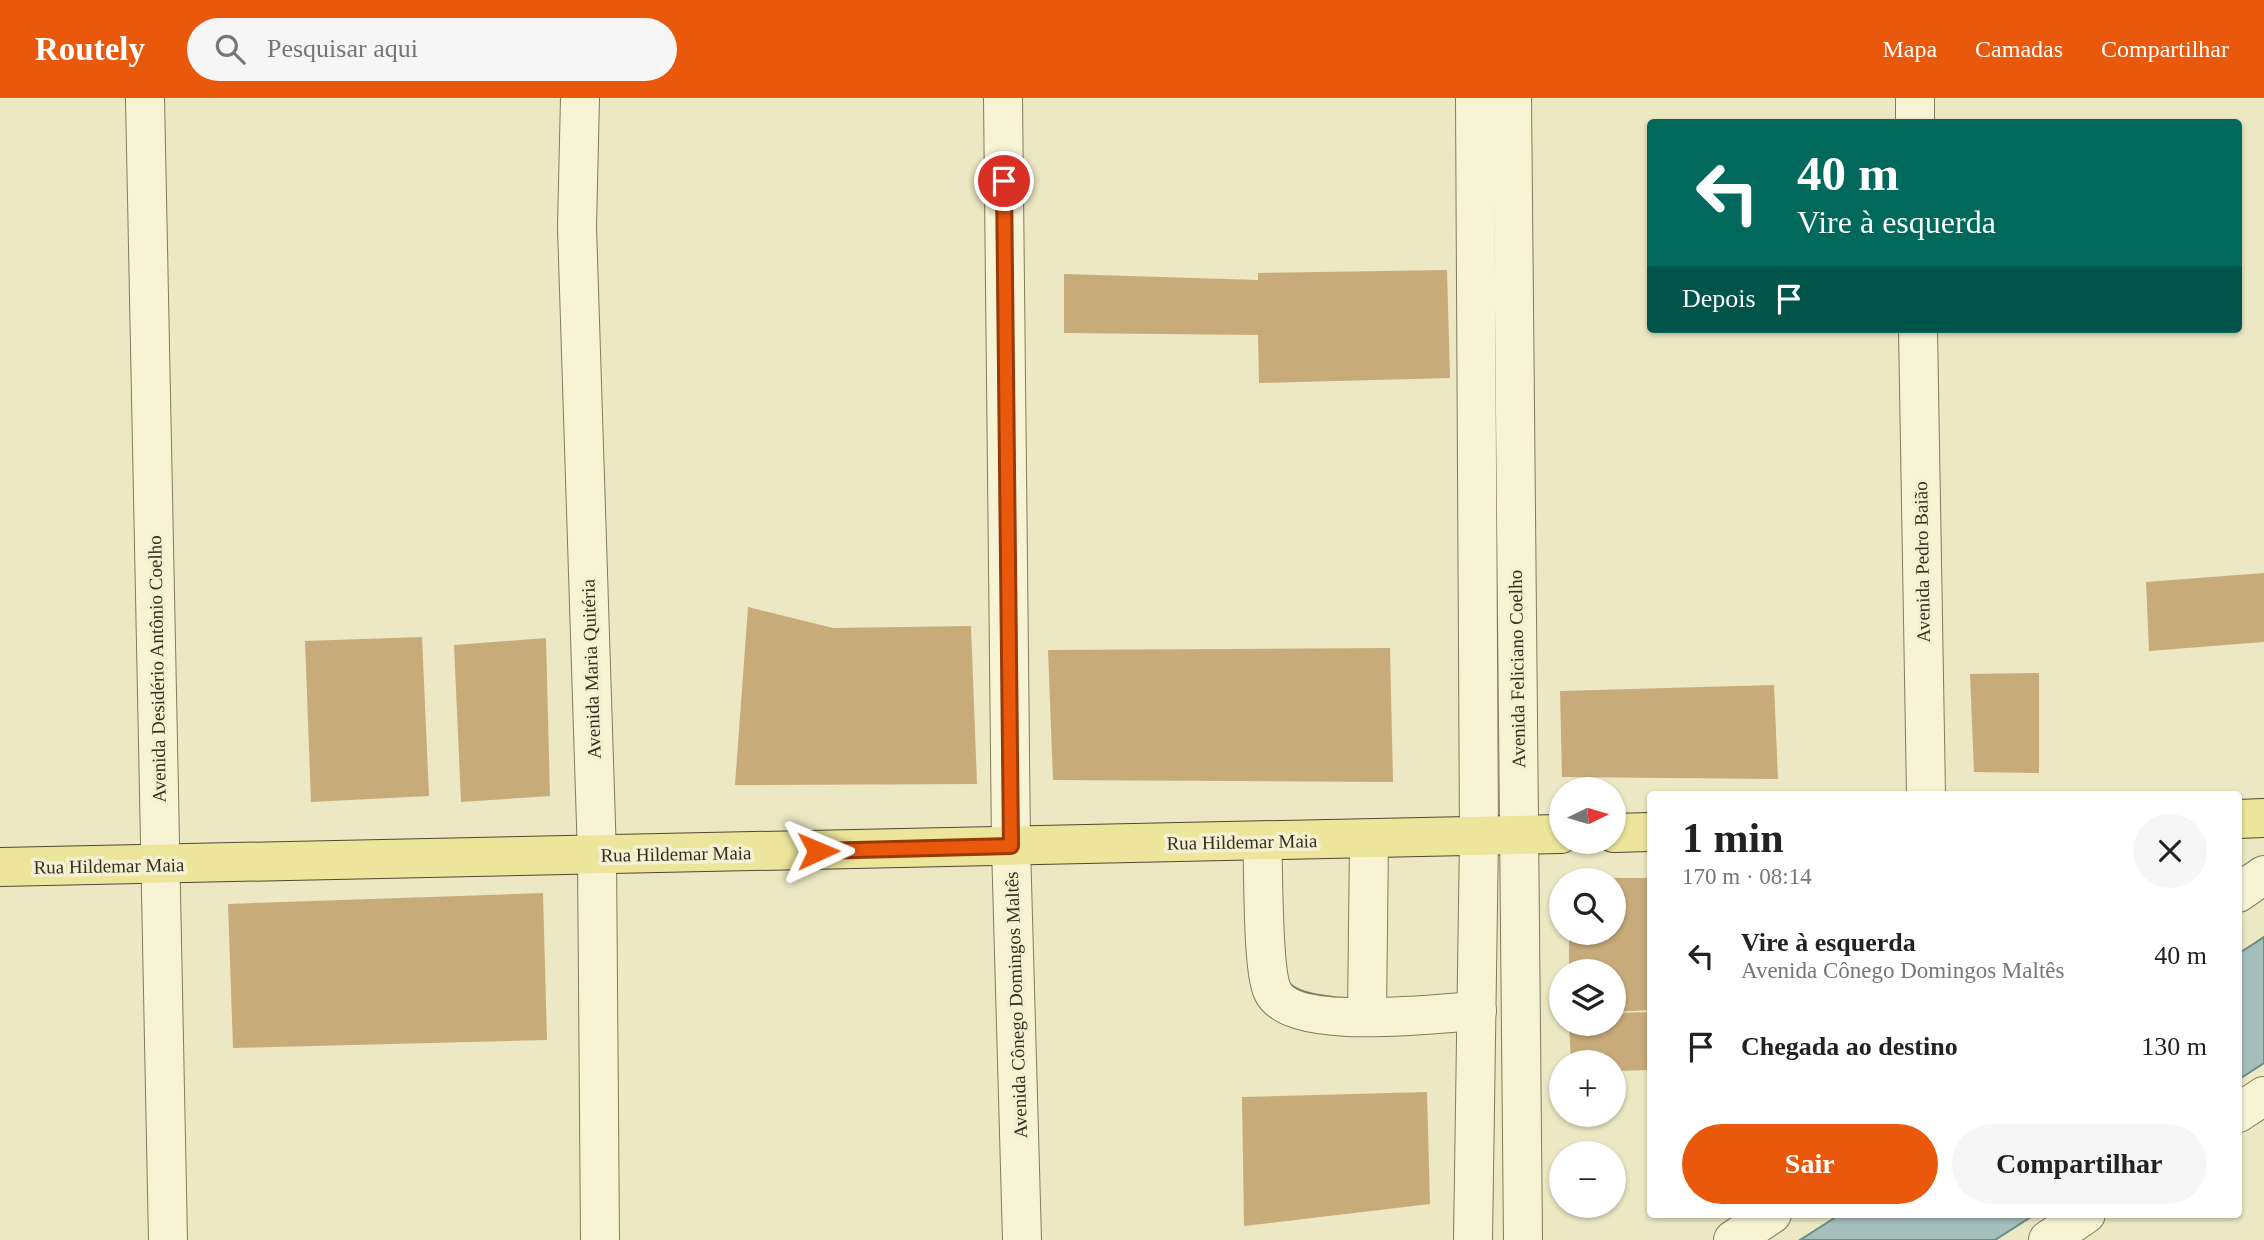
<!DOCTYPE html>
<html lang="pt">
<head>
<meta charset="utf-8">
<style>
	:root { --surface:#fff; --page:#f6f6f6; --text:#222; --muted:#767676; --accent:#ea580c }
	body { margin:0; font-family:"Times New Roman",serif; background:var(--page); color:var(--text); height:100vh; display:flex; flex-direction:column; font-size:26px; white-space:nowrap }
	* { box-sizing:border-box; margin:0 }
	p { font-size:23px; color:var(--muted) }
	.icon { flex:none; width:38px; height:38px; fill:none; stroke:currentColor; stroke-width:2; stroke-linecap:round; stroke-linejoin:round }
	.map { position:relative; flex:1; overflow:hidden }
	.drawer { position:absolute; left:1647px; top:693px; width:595px; height:427px; display:flex; flex-direction:column; background:var(--surface); border-radius:7px; box-shadow:0 2px 5px #0004 }
	.drawer>* { flex:none }
	.guide { position:absolute; left:1647px; top:21px; width:595px; height:214px; border-radius:7px; box-shadow:0 2px 5px #0004; background:#00695c; color:#fff; overflow:hidden }
	.needle { width:46px; rotate:85deg }
	.buttons { position:absolute; left:1549px; top:679px; display:grid; gap:14px }
	.buttons a { display:grid; place-items:center; width:77px; height:77px; border-radius:50%; background:var(--surface); box-shadow:0 2px 5px #0004; font-size:35px }
	.pin { position:absolute; display:grid; place-items:center; width:60px; height:60px; color:#fff; margin:-30px; border:4px solid #fff; border-radius:50%; box-shadow:0 2px 7px #0007 }
	.me { position:absolute; width:77px; margin:-38px; rotate:89deg; stroke-linejoin:round; filter:drop-shadow(0 0 5px #0008) }
	.turn { display:flex; align-items:center; gap:24px; height:147px; padding:0 35px; font-size:32px }
	.turn .icon { width:91px; height:91px; stroke-width:2.5 }
	.turn b { display:block; font-size:49px; line-height:60px }
	.then { display:flex; align-items:center; height:66px; padding:0 35px; background:#0003; gap:14px; font-size:26px }
	.round { display:grid; place-items:center; flex:none; width:74px; height:74px; border-radius:37px; background:var(--page) }
	.head { display:flex; align-items:center; justify-content:space-between; height:119px; padding:0 35px }
	h1 { font-size:42px; font-weight:600; line-height:52px }
	.primary-button { display:flex; gap:14px; margin-top:auto; padding:14px 35px }
	.primary-button a { flex:1; height:80px; border-radius:42px; background:var(--accent); color:#fff; font-size:28px; font-weight:600; line-height:80px; text-align:center }
	.primary-button a+a { background:var(--page); color:var(--text) }
	ul { padding:0; list-style:none }
	li { display:flex; align-items:center; gap:21px; height:91px; padding:0 35px }
	li div { flex:1 }
	li b { display:block; font-size:26px }
	li em { font-style:normal }
	header { display:flex; align-items:center; gap:42px; box-sizing:border-box; height:98px; padding:0 35px; background:var(--accent); color:#fff }
	header strong { font-size:33px }
	nav { display:flex; gap:38px; margin-inline-start:auto; font-size:24px }
	.search { width:490px; height:63px; background:var(--page); display:flex; align-items:center; gap:18px; box-sizing:border-box; padding:0 24px; border-radius:38px; color:var(--muted); font-size:26px }
	.map>svg:first-child { display:block }
</style>
</head>
<body>
<header>
<strong>Routely</strong>
<div class="search"><svg class="icon" aria-label="search" viewBox="0 0 24 24"><circle cx="10" cy="10" r="6"/><path d="M15 15l6 6"/></svg>Pesquisar aqui</div>
<nav><a>Mapa</a><a>Camadas</a><a>Compartilhar</a></nav>
</header>
<div class="map">
<svg width="2264" height="1142" viewBox="0 0 2264 1142">
	<rect width="100%" height="100%" fill="#ece8c3"/>
	<!-- water -->
	<g fill="#a5bfbd" stroke="#6c8c8b" stroke-width="2">
		<polygon points="2264,839 2264,965 2238,982 2238,856"/>
		<polygon points="1839,1117 1839,1116 2034,1117 1995,1142 1800,1142"/>
	</g>
	<!-- building -->
	<g fill="#c8ab7a">
		<polygon points="1447,172 1450,280 1259,285 1258,237 1064,235 1064,176 1258,182 1258,175"/>
		<polygon points="2264,475 2264,544 2149,553 2146,484"/>
		<polygon points="748,509 833,530 971,528 977,686 735,687"/>
		<polygon points="422,539 429,698 311,704 305,543"/>
		<polygon points="546,540 550,698 461,704 454,547"/>
		<polygon points="1390,550 1393,684 1053,682 1048,552"/>
		<polygon points="2039,575 2039,675 1974,674 1970,576"/>
		<polygon points="1774,587 1778,681 1562,679 1560,593"/>
		<polygon points="1614,780 1650,780 1650,912 1614,914 1614,873 1569,873 1569,835 1614,835"/>
		<polygon points="543,795 547,942 233,950 228,806"/>
		<polygon points="1650,914 1650,972 1614,973 1614,964 1571,964 1569,926 1614,926 1614,915"/>
		<polygon points="1427,994 1430,1106 1244,1128 1242,999"/>
	</g>
	<g fill="none" stroke-linecap="round" stroke-linejoin="round">
		<!-- minor casing -->
		<g stroke="#857a5b" stroke-width="40">
			<g id="minor">
				<polyline points="145,0 168,1142"/>
				<polyline points="580,0 577,129 597,758 600,1142"/>
				<polyline points="1003,0 1011,748 1022,1142"/>
				<polyline points="1512,0 1523,1142"/>
				<polyline points="1915,0 1915,24"/>
				<polyline points="1918,231 1926,696"/>
				<path d="M1262,743C1264,775 1262,868 1272,892C1290,935 1438,915 1477,913"/>
				<polyline points="2238,795 2264,777"/>
				<polyline points="1367,919 1369,741"/>
				<polyline points="2238,1015 2264,998"/>
				<polyline points="1473,1142 1479,740 1475,0"/>
				<polyline points="1733,1142 1772,1116"/>
				<polyline points="2048,1142 2086,1116"/>
			</g>
		</g>
		<!-- major casing -->
		<g stroke="#53472f" stroke-width="40">
			<g id="major">
				<polyline points="2238,721 2264,720"/>
				<polyline points="1614,735 1650,734"/>
				<polyline points="0,769 1561,736"/>
			</g>
		</g>
		<!-- minor -->
		<use href="#minor" stroke="#f7f4d6" stroke-width="38"/>
		<!-- major -->
		<use href="#major" stroke="#eee59c" stroke-width="38"/>
	</g>
	<g fill="none" stroke-linecap="round" stroke-linejoin="round">
		<!-- route casing -->
		<g stroke="#983908" stroke-width="18">
			<polyline id="route" points="818,753 1011,748 1004,83"/>
		</g>
		<!-- route -->
		<use href="#route" stroke="#ea580c" stroke-width="12"/>
	</g>
	<g text-anchor="middle" dominant-baseline="central" stroke-width="7" stroke-linejoin="round" paint-order="stroke">
		<!-- street labels -->
		<g font-size="19" fill="#362e1e" stroke="#f4f1d2">
			<text transform="translate(1922 464) rotate(-91)">Avenida Pedro Baião</text>
			<text transform="translate(157 571) rotate(-91)">Avenida Desidério Antônio Coelho</text>
			<text transform="translate(591 571) rotate(-92)">Avenida Maria Quitéria</text>
			<text transform="translate(1517 571) rotate(-91)">Avenida Feliciano Coelho</text>
			<text transform="translate(1242 744) rotate(-1)">Rua Hildemar Maia</text>
			<text transform="translate(676 756) rotate(-1)">Rua Hildemar Maia</text>
			<text transform="translate(109 768) rotate(-1)">Rua Hildemar Maia</text>
			<text transform="translate(1016 907) rotate(-92)">Avenida Cônego Domingos Maltês</text>
		</g>
	</g>
</svg>
<div class="buttons">
<a><svg class="needle" viewBox="-14 -14 28 28"><path d="M0-13l5 13h-10z" fill="#e53935"/><path d="M0 13l5-13h-10z" fill="#767676"/></svg></a>
<a><svg class="icon" aria-label="search" viewBox="0 0 24 24"><circle cx="10" cy="10" r="6"/><path d="M15 15l6 6"/></svg></a>
<a><svg class="icon" aria-label="layers" viewBox="0 0 24 24"><path d="M12 4l9 5-9 5-9-5zM3 14l9 5 9-5"/></svg></a>
<a>+</a>
<a>−</a>
</div>
<div class="pin" style="left:1004px;top:83px;background:#d93025"><svg class="icon" aria-label="arrive" viewBox="0 0 24 24"><path d="M6 21V4h12l-3 4 3 4H6"/></svg></div>
<svg class="me" style="left:818px;top:753px" viewBox="-20 -20 40 40"><path d="M0-17L14 15 0 8-14 15z" fill="#ea580c" stroke="#fff" stroke-width="4"/></svg>
<div class="guide">
<div class="turn"><svg class="icon" aria-label="left" viewBox="0 0 24 24"><path d="M17 20v-9H6M10 6l-5 5 5 5"/></svg><div><b>40 m</b>Vire à esquerda</div></div>
<div class="then">Depois<svg class="icon" aria-label="arrive" viewBox="0 0 24 24"><path d="M6 21V4h12l-3 4 3 4H6"/></svg></div>
</div>
<section class="drawer">
<div class="head"><div><h1>1 min</h1><p>170 m · 08:14</p></div><a class="round"><svg class="icon" aria-label="close" viewBox="0 0 24 24"><path d="M6 6l12 12M18 6L6 18"/></svg></a></div>
<ul>
<li><svg class="icon" aria-label="left" viewBox="0 0 24 24"><path d="M17 20v-9H6M10 6l-5 5 5 5"/></svg><div><b>Vire à esquerda</b><p>Avenida Cônego Domingos Maltês</p></div><em>40 m</em></li>
<li><svg class="icon" aria-label="arrive" viewBox="0 0 24 24"><path d="M6 21V4h12l-3 4 3 4H6"/></svg><div><b>Chegada ao destino</b></div><em>130 m</em></li>
</ul>
<div class="primary-button"><a>Sair</a><a>Compartilhar</a></div>
</section>
</div>
</body>
</html>
